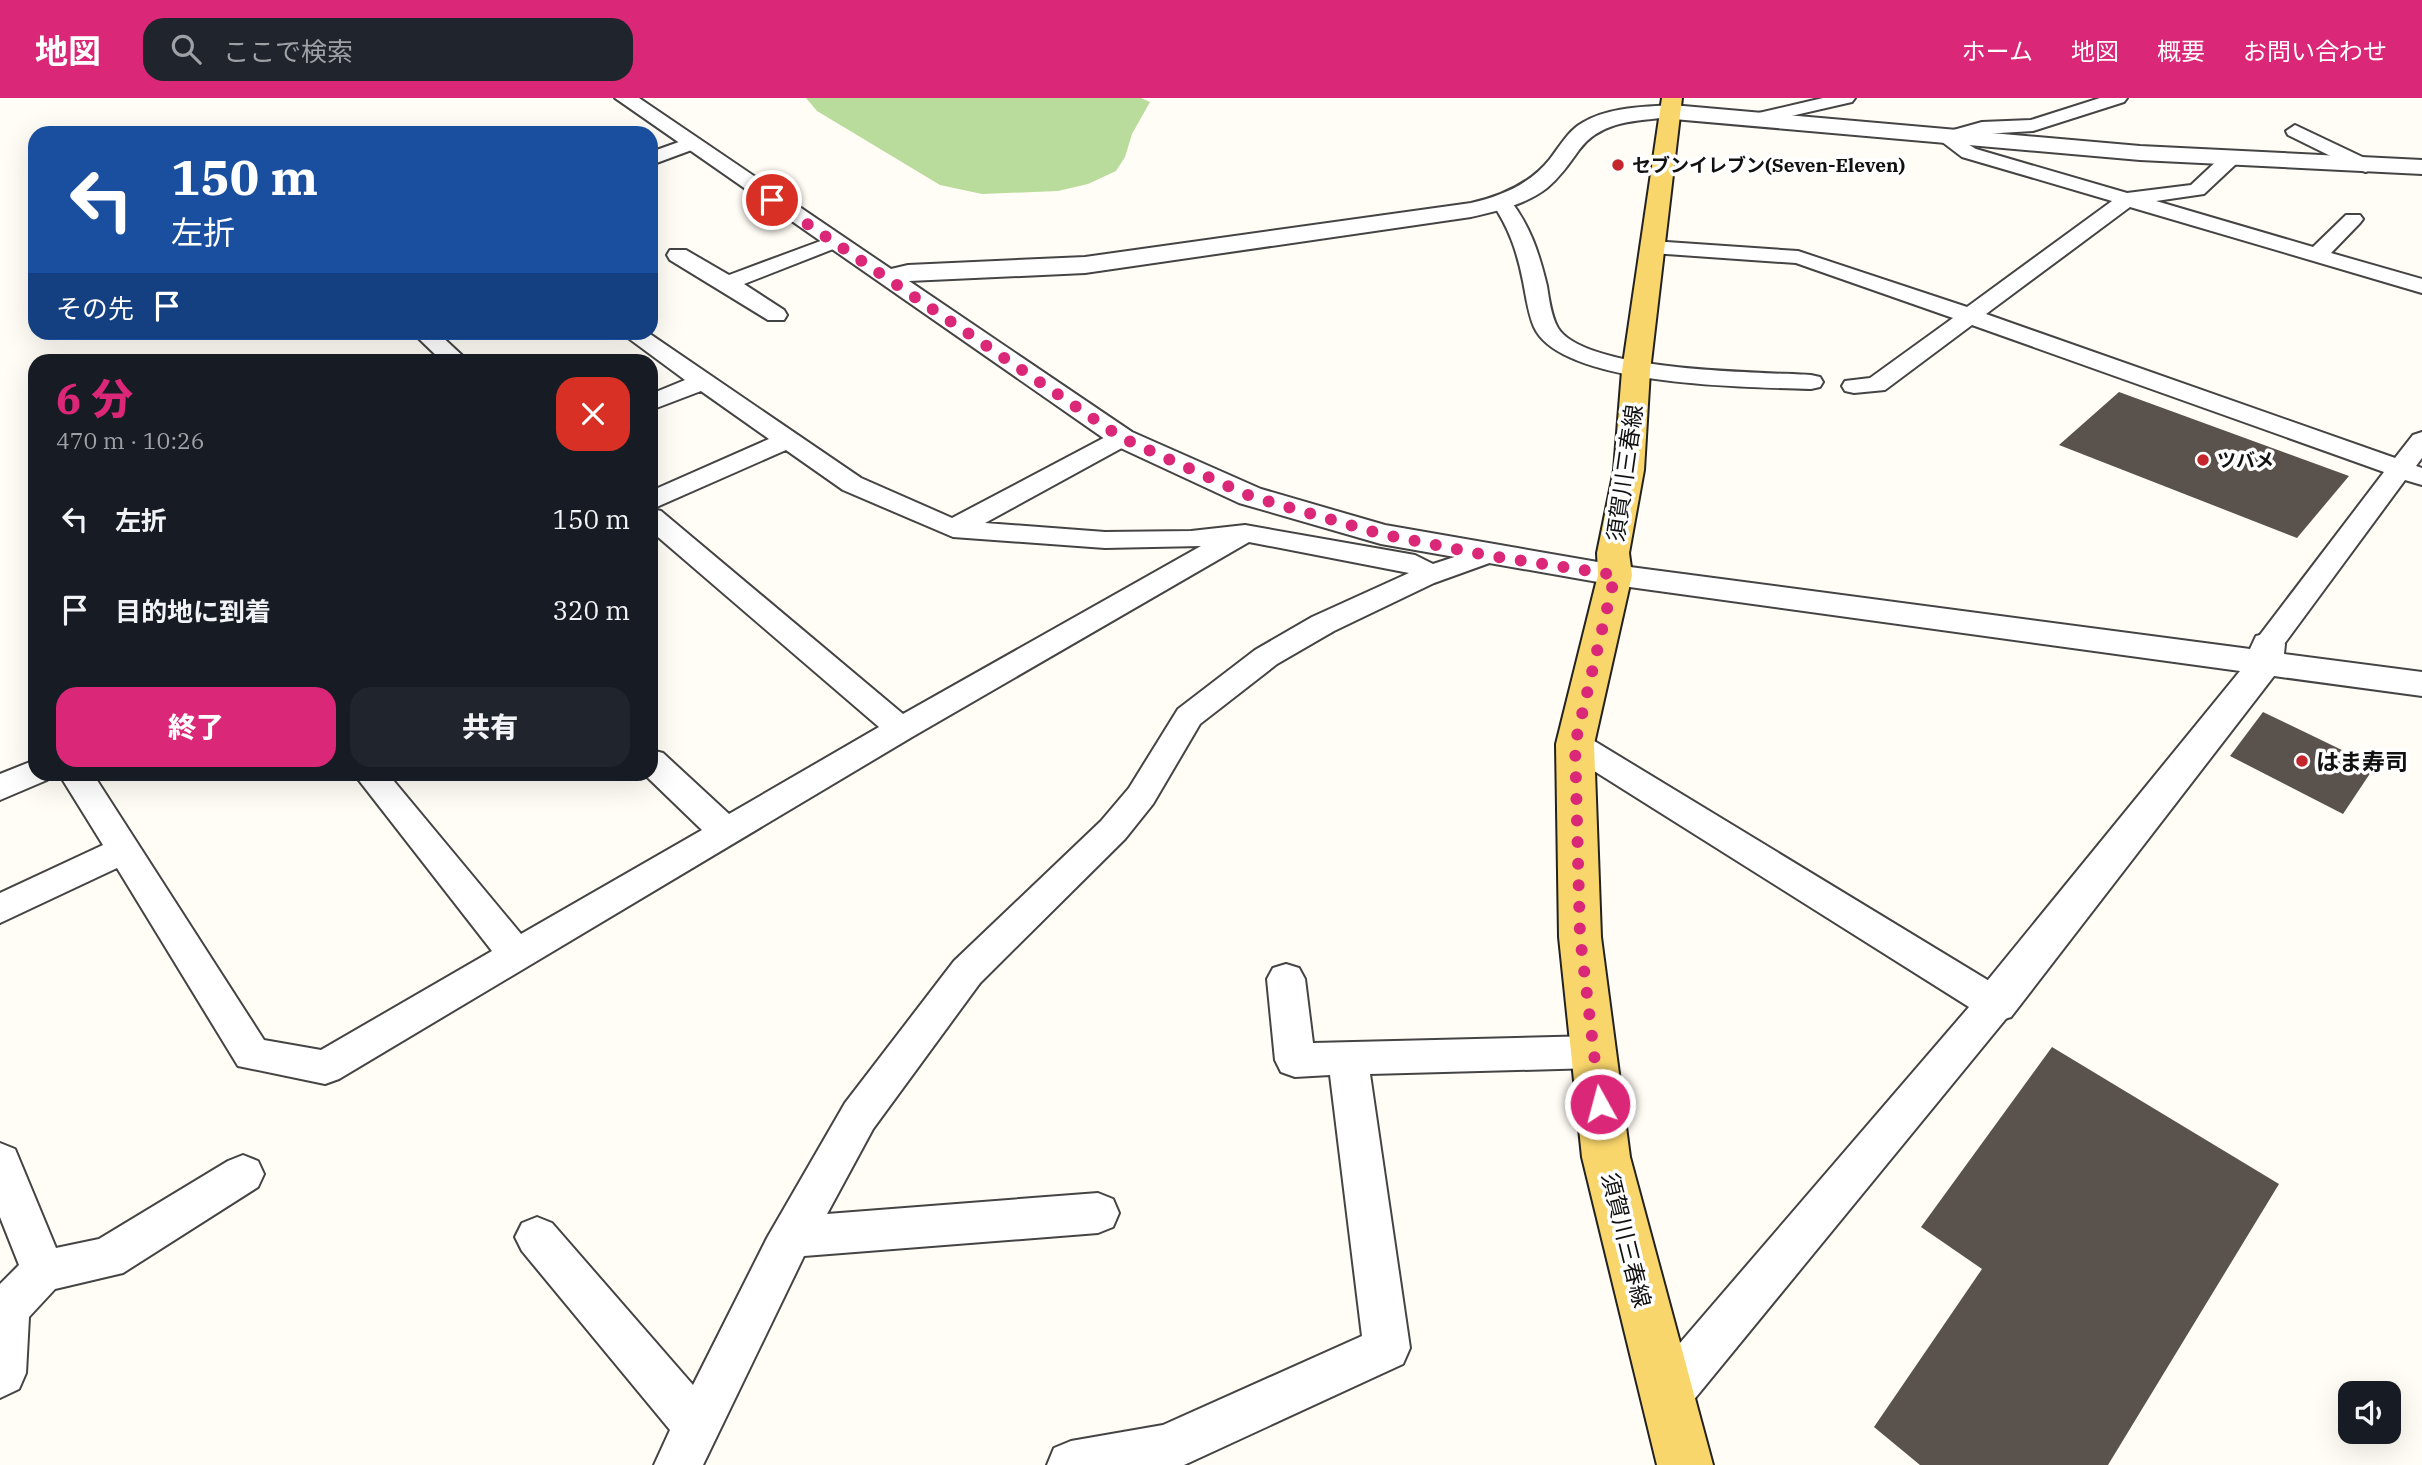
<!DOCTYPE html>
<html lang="ja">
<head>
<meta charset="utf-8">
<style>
	:root { --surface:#171b24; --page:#20242c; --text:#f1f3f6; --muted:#9ea1a6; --accent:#db2777 }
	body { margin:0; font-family:"IBM Plex Serif","Noto Sans JP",serif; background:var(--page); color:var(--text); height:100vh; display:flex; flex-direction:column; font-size:26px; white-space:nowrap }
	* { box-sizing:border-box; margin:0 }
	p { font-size:23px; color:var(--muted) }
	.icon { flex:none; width:38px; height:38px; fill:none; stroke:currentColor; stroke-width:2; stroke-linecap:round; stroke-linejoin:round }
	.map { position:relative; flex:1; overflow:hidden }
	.details { position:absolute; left:28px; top:256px; width:630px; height:427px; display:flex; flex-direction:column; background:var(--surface); border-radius:21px; box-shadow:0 7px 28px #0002 }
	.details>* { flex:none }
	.top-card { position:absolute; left:28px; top:28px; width:630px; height:214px; border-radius:21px; box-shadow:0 7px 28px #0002; background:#1a4fa0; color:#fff; overflow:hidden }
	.tools { position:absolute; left:2338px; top:1283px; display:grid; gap:14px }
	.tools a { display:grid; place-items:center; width:63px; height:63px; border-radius:14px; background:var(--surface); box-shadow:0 7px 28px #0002; font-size:35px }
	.pin { position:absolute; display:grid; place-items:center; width:60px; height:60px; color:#fff; margin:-30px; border:4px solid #fff; border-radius:50%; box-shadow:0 2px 7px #0007 }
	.me { position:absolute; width:77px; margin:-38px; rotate:353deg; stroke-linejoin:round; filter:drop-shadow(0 0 5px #0008) }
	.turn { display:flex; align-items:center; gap:24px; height:147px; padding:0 28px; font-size:32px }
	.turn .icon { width:91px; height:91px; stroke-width:2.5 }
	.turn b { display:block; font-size:49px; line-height:60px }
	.then { display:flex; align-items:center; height:66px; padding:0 28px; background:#0003; gap:14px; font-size:26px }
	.round { display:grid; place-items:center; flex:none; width:74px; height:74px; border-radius:21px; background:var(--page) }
	.summary { display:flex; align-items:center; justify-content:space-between; height:119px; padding:0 28px }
	h1 { font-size:42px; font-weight:800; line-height:52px; color:var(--accent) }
	.primary-button { display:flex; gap:14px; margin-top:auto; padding:14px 28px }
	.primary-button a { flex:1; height:80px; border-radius:21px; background:var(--accent); color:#fff; font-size:28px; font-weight:800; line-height:80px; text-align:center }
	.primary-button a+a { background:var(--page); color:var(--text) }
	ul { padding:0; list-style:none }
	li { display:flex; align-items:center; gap:21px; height:91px; padding:0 28px }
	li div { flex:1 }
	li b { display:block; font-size:26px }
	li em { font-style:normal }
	header { display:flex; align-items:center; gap:42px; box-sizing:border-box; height:98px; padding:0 35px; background:var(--accent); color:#fff }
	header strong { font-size:33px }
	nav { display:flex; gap:38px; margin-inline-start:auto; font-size:24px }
	.search { width:490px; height:63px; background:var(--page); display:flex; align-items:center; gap:18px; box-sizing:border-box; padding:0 24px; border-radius:21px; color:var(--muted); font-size:26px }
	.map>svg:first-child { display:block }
</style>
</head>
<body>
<header>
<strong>地図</strong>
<div class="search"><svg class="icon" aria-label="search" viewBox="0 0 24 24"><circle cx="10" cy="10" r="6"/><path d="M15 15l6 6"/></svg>ここで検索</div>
<nav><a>ホーム</a><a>地図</a><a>概要</a><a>お問い合わせ</a></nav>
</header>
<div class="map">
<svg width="2422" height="1367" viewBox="0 0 2422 1367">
	<rect width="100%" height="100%" fill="#fffdf5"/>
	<!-- forest -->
	<polygon fill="#b9dc9c" points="806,0 1141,0 1150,4 1132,36 1125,59 1116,73 1088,86 1058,93 982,96 940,87 817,13"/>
	<!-- building -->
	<g fill="#5a524d">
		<polygon points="2119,294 2349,378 2297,440 2059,347"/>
		<polygon points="2263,614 2375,668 2343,716 2230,658"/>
		<polygon points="2052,949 2279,1086 2108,1367 1920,1367 1874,1329 1982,1171 1921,1129"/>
	</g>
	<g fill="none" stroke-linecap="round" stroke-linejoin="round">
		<!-- minor casing -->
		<g stroke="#444" stroke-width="4">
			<g id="minor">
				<polygon points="1823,0 1855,0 1852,4 1756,26 1747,21 1750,17"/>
				<polygon points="2100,0 2127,0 2124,4 2033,33 1983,36 1961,42 1976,51 2127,95 2191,87 2222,58 2236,58 2239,62 2236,66 2204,96 2156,103 2313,149 2346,117 2360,117 2363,121 2360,125 2331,155 2422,181 2422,195 2130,109 1986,216 2395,360 2413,337 2422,334 2422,360 2416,368 2422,370 2422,387 2405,382 2279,553 2268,556 2257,553 2253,546 2384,374 1972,227 1885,292 1854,295 1845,293 1842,288 1845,283 1870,280 1953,220 1796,165 1652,155 1645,153 1641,149 1645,145 1652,143 1798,153 1967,209 2112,103 1962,59 1937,40 1939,36 1982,24 2031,22"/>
				<polygon points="2295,27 2373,64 2376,68 2366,74 2359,72 2288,37 2286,33"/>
				<polygon points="690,40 697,42 699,46 697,50 651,67 651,54"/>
				<path d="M1502,99L1509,101C1530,127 1539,155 1547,188C1549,201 1551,218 1558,230C1586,274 1759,274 1811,277L1820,279L1823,284L1820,289L1811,291C1752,289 1561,289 1534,229C1528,215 1526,198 1523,183C1517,153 1509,130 1492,105L1495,101Z"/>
				<polygon points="834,138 841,140 845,144 841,148 744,186 784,212 787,217 784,222 768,222 670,162 667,157 670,152 686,152 729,177"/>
				<polygon points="412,234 437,234 467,262 441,262"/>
				<path d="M620,234H647L861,380L952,420L1113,335L1122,332L1131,335L1135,340L1131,345L985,425L1105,434L1191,433L1245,427L1415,457L1433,466L1485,449L1495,451L1499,457L1495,463L1434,485L1334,533L1277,566L1200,626L1153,706L1125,741L980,885L873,1031L827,1116L1098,1095L1113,1101L1119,1115L1113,1129L1098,1135L804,1158L703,1367H654L670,1332L522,1153L515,1139L522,1125L537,1119L552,1125L693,1287L767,1140L845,1005L954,863L1101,723L1129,690L1178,611L1255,552L1312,519L1409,475L1249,444L912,639L339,981L325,986L238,968L117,770L0,825V795L103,747L59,676H93L264,942L321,952L492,853L354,676H388L521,836L702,732L644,676H651V652L663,655L729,716L879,629L651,433V393L769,341L701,293L651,312V296L685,282ZM786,352L843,392L953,439L1105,450L1201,448L903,616L661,413L652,411Z"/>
				<polygon points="1575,635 1586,638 2009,895 2014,906 2009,917 1683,1315 1666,1322 1649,1315 1642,1298 1649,1281 1969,909 1564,654 1559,646 1564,638"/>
				<polygon points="35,662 35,676 51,676 47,682 0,702 0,676"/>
				<polygon points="1286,866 1299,870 1305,881 1313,945 1594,938 1608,942 1614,954 1608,966 1594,970 1370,976 1410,1250 1403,1266 1184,1367 1047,1367 1054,1350 1071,1343 1163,1327 1362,1238 1330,977 1295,979 1281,974 1275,962 1267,881 1273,870"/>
				<polygon points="0,1045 15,1051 56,1150 99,1141 228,1063 243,1057 258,1063 264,1076 258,1089 123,1175 55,1191 29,1219 26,1275 19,1291 0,1300 0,1186 19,1167 0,1119"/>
			</g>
		</g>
		<!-- tertiary casing -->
		<g stroke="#444" stroke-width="4">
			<path id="tertiary" d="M615,0H639L891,171L908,167L1085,159L1471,105C1502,98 1530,86 1550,61C1560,48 1568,33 1582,25C1608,9 1643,9 1672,7L2140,48L2422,62V76L2140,62L1662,20C1630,23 1599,25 1579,52C1569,66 1560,79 1547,90C1525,107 1497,113 1471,119L1085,175L909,183L1132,334L1261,391L1385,427L1615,467L2250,551L2256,538L2268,535L2280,538L2285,546L2284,556L2422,574V598L2274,578L2011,919L1995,924L1979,919L1973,906L1979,893L2240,573L1615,487L1381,446L1239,405L1112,346Z"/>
		</g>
		<!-- primary casing -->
		<g stroke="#222" stroke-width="4">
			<polygon id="primary" points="1662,0 1682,0 1650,273 1644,372 1629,455 1632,477 1594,646 1601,839 1630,1059 1713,1367 1657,1367 1582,1059 1559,839 1556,646 1598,477 1597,455 1614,372 1622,273"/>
		</g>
		<!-- minor -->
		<use href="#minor" fill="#fff" fill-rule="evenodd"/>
		<!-- tertiary -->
		<use href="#tertiary" fill="#fff" fill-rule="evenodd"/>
		<!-- primary -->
		<use href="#primary" fill="#f9d66b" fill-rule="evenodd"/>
	</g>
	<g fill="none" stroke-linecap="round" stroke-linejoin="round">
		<!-- route -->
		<polyline stroke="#db2777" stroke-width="12" stroke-dasharray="0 21.6" points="772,102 1122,340 1250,398 1381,436 1485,457 1615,477 1575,646 1580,838 1600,1006"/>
	</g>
	<!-- markers -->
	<g fill="#c4262e" stroke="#fff" stroke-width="2.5">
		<circle cx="1618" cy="67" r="7"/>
		<circle cx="2203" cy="362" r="7"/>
		<circle cx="2302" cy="663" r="7"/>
	</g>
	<g text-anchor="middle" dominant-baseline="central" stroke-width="7" stroke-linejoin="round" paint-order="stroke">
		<!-- far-poi labels -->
		<g font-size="19" font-weight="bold" fill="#111" stroke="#fff" text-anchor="start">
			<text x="1632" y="67">セブンイレブン(Seven-Eleven)</text>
			<text x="2217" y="362">ツバメ</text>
		</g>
		<!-- street labels -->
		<g font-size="23" fill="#111" stroke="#fff">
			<text transform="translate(1624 375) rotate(-82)">須賀川三春線</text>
			<text transform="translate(1627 1142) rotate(76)">須賀川三春線</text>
		</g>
		<!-- poi labels -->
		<g font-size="23" font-weight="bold" fill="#111" stroke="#fff" text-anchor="start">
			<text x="2316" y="663">はま寿司</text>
		</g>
	</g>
</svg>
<div class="tools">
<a><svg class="icon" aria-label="sound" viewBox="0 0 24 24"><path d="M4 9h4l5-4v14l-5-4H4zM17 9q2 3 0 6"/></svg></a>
</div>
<div class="pin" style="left:772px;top:102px;background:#d93025"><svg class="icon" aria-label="arrive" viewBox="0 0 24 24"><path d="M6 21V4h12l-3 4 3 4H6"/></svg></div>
<svg class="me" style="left:1600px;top:1006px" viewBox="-20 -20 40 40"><circle r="17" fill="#db2777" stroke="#fff" stroke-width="3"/><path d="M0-11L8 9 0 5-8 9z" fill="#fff"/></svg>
<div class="top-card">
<div class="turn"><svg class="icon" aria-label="left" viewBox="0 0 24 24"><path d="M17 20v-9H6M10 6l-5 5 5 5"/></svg><div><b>150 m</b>左折</div></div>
<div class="then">その先<svg class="icon" aria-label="arrive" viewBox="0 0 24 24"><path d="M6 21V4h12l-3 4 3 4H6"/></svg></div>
</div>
<section class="details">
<div class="summary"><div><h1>6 分</h1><p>470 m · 10:26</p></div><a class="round" style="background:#d93025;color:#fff"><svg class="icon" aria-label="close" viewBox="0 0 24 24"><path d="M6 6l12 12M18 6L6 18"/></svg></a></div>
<ul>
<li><svg class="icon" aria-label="left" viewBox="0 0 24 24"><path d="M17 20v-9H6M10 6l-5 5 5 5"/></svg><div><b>左折</b></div><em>150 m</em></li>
<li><svg class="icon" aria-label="arrive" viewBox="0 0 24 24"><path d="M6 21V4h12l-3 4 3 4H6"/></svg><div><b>目的地に到着</b></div><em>320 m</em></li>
</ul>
<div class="primary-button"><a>終了</a><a>共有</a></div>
</section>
</div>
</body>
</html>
